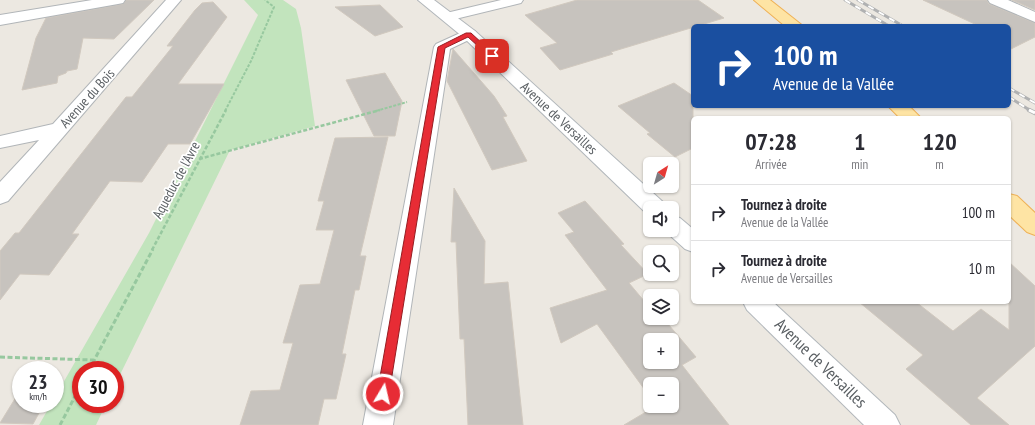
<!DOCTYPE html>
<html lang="fr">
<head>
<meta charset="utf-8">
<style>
	:root { --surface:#fff; --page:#f7f7f7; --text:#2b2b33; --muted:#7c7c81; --line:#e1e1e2 }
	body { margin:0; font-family:"PT Sans Narrow",sans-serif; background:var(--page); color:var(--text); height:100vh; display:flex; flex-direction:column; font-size:15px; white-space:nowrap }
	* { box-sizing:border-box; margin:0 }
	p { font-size:13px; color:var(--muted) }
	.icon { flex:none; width:22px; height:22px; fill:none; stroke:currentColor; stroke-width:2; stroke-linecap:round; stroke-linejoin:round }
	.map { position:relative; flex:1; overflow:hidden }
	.sheet { position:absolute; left:691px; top:116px; width:320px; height:188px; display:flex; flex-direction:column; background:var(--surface); border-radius:6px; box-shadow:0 1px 3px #0004 }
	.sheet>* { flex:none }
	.banner { position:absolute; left:691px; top:24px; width:320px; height:84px; border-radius:6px; box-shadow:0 1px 3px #0004; background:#1a4fa0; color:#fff; overflow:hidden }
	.needle { width:26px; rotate:37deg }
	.fabs { position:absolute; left:643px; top:157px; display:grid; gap:8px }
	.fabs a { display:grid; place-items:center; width:36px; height:36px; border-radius:6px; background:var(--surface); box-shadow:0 1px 3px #0004; font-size:20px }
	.speed { position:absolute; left:12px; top:361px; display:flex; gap:8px; font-size:20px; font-weight:700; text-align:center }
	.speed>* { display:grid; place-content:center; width:52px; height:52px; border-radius:50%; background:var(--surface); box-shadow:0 1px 3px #0004; line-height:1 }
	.speed small { font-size:10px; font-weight:400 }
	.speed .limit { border:6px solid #d22; background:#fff; color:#111 }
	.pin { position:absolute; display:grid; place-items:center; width:34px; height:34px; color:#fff; margin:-17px; border-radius:8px; box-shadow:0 2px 6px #0006 }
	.me { position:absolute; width:44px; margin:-22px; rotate:9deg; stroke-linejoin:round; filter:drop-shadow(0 0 3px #0008) }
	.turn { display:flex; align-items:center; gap:14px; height:84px; padding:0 16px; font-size:18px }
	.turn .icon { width:52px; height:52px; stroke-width:2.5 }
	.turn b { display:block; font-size:28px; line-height:34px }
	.eta { display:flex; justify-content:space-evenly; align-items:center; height:68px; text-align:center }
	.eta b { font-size:24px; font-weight:700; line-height:28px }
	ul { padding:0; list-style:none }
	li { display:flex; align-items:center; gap:12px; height:56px; padding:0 16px; border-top:1px solid var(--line) }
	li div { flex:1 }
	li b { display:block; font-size:15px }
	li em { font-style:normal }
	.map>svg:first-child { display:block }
</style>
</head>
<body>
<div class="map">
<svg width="1035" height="425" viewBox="0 0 1035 425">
	<rect width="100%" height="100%" fill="#ece8e1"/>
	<!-- green -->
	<polygon fill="#c2e4bd" points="244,0 283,0 296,9 301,28 315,126 230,150 115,385 115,370 81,370 81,404 106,404 96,425 39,425 51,404 55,404 55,397 149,233 258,15"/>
	<!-- building -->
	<g fill="#c7c3be" stroke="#d1c9bf" fill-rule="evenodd">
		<polygon points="126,0 154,0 114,39 83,38 77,69 67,71 66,73 58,76 57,83 22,90 36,38 46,18 123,4"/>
		<polygon points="577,0 698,0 724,18 611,52 613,54 560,70 540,48 557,43 525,15"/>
		<polygon points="923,0 987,0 989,4 1035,23 1035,37 1009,50 1009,26 979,26"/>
		<polygon points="1012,0 1035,0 1035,10"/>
		<polygon points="213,2 227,17 178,84 224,84 190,144 168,144 142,182 110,181 72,234 79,234 49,275 20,274 0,300 0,251 15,233 19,233 126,97 132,97 173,46 167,46 195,10 202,3"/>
		<polygon points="380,5 403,27 375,36 335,7"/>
		<polygon points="453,49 494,96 507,116 503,117 527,161 492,170 447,81"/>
		<polygon points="385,73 402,101 395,136 374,136 346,80"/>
		<polygon points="674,83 693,96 693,148 675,157 647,134 650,133 618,106"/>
		<polygon points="388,137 360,256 366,256 359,290 355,290 342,354 346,354 336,399 324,399 318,425 240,425 251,391 280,390 293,343 283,343 300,285 320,284 334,230 316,230 324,201 318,201 335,138"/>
		<polygon points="454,188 485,241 484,284 508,282 523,425 468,425 464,339 460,339 456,242 451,242"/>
		<path d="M585,201L624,244L621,245L648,274L629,283L650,308V318H663L696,357L682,365L729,425H624L656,406H672V384H650V397L597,324L561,343L550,308L607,290L565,235L574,232L558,213ZM650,340H672V362H650Z"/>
		<polygon points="1009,262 1035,286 1035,346 977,398 1009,425 971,425 906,369 923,355 859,302 916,302 953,331 981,309 1009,330"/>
		<polygon points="21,389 21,404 44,404 33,424 0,423"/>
	</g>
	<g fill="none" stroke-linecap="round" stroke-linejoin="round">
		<!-- lane casing -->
		<g stroke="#b1b5b8" stroke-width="2">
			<polygon id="lane" points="501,0 523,0 521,3 447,21 440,17 442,14"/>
		</g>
		<!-- street casing -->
		<g stroke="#b1b5b8" stroke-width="2">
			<g id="street">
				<polygon points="92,0 125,0 123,3 118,4 0,25 0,15"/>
				<polygon points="166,0 181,0 8,201 0,204 0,182 39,140 0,148 0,136 53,124"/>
				<polygon points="988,0 1008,0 1035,12 1035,22 990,3"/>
				<polygon points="469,29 475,31 477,34 475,37 450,49 393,425 363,425 434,47 436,44"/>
			</g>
		</g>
		<!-- secondary casing -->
		<g stroke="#b2b7bb" stroke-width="2">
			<g id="secondary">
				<polygon points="418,0 434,0 475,31 663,202 666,208 650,208 650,215 647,214 463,37"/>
				<polygon points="672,216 680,218 693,229 693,252 685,249 664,230 672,230"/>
				<polygon points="743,302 773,302 895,415 900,425 864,425 747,310"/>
			</g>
		</g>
		<!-- primary casing -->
		<g stroke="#efb156" stroke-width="2">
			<g id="primary">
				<polygon points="754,0 770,0 803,26 785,26"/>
				<polygon points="888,106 909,106 921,118 900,118"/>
				<polygon points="1009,194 1017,196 1035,213 1035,235 1027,232 1009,215"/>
			</g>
		</g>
		<!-- path-far2 -->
		<g stroke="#97c89f" stroke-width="2" stroke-dasharray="3 1.5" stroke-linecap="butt">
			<polyline points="225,111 251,61 274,7 265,0"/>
			<polyline points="376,111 407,102"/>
		</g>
		<!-- path-far1 -->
		<g stroke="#97c89f" stroke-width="2.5" stroke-dasharray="4 2" stroke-linecap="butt">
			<polyline points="199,159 380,110"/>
			<polyline points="152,250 226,110"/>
		</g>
		<!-- path -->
		<g stroke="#97c89f" stroke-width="3" stroke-dasharray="5 2.5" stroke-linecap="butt">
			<polyline points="0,357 93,360"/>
			<polyline points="89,370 153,249"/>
			<polyline points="60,425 81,385"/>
		</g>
		<!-- lane -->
		<use href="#lane" fill="#fff" fill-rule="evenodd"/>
		<!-- street -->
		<use href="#street" fill="#fff" fill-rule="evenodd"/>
		<!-- secondary -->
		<use href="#secondary" fill="#fff" fill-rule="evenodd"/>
		<!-- primary -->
		<use href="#primary" fill="#fee4a4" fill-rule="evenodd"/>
		<!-- rail-far1 casing -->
		<g stroke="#b0b1b2" stroke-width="3">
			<g id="rail-far1">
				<polyline points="845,0 889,26"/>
				<polyline points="858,0 903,26"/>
				<polyline points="1009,88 1035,103"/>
				<polyline points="1009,97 1031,111"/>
			</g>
		</g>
		<!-- rail casing -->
		<g stroke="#b0b1b2" stroke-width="4.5">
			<polyline id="rail" points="1029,110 1035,113"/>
		</g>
		<!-- rail-far1 -->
		<use href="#rail-far1" stroke="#fff" stroke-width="2" stroke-dasharray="6" stroke-linecap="butt"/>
		<!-- rail -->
		<use href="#rail" stroke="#fff" stroke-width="3" stroke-dasharray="8" stroke-linecap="butt"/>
	</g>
	<!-- route -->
	<polygon fill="#e72c35" stroke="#961d22" points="466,33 471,33 496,56 490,57 468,37 445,48 389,394 387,397 383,399 379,397 377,394 438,47"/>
	<g text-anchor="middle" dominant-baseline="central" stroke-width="3.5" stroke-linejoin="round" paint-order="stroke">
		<!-- street labels -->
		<g font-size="14" fill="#595e62" stroke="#fff">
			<text transform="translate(87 98) rotate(-48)">Avenue du Bois</text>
			<text transform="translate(559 118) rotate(43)">Avenue de Versailles</text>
			<text transform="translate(176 180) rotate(-62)">Aqueduc de l'Avre</text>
		</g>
		<!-- near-street labels -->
		<g font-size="17" fill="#595e62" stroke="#fff">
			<text transform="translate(821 363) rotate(44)">Avenue de Versailles</text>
		</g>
	</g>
</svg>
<div class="fabs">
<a><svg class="needle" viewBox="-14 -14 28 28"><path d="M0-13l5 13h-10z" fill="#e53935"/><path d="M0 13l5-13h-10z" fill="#7c7c81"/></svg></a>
<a><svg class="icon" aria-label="sound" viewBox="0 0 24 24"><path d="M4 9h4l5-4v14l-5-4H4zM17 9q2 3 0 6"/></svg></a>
<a><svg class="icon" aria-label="search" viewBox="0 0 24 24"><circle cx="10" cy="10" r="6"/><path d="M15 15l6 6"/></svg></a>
<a><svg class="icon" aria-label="layers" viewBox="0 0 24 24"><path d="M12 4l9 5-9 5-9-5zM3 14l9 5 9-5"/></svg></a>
<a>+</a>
<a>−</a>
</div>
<div class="speed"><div>23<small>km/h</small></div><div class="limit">30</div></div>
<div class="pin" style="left:492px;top:56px;background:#d93025"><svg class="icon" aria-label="arrive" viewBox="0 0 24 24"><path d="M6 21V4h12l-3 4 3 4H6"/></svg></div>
<svg class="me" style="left:383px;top:394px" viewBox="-20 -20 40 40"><circle r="17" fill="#e72c35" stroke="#fff" stroke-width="3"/><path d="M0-11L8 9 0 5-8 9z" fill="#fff"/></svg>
<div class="banner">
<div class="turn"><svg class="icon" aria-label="right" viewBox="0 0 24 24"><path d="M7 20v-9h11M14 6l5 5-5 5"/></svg><div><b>100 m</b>Avenue de la Vallée</div></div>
</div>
<section class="sheet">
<div class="eta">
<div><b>07:28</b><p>Arrivée</p></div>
<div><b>1</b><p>min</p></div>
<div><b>120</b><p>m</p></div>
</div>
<ul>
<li><svg class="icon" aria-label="right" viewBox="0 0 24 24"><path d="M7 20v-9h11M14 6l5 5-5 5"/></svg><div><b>Tournez à droite</b><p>Avenue de la Vallée</p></div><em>100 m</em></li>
<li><svg class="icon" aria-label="right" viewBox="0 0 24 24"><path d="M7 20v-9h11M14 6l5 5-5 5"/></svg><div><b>Tournez à droite</b><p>Avenue de Versailles</p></div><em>10 m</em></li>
</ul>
</section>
</div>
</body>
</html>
